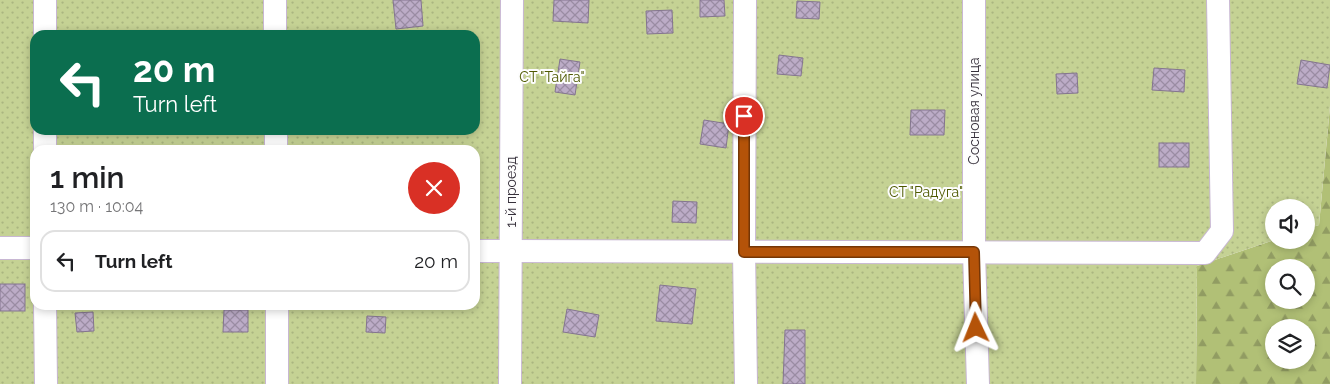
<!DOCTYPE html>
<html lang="en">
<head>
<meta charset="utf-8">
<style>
	:root { --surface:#fff; --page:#f6f6f6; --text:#202124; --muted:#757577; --line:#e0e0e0 }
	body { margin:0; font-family:Raleway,sans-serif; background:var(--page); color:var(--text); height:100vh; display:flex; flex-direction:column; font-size:19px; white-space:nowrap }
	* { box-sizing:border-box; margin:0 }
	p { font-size:16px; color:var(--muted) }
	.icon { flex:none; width:28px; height:28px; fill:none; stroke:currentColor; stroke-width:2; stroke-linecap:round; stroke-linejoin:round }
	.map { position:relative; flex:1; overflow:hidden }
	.panel { position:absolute; left:30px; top:145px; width:450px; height:165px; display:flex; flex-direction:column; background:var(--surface); border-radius:15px; box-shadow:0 2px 8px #0003 }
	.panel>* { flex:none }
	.hud { position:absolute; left:30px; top:30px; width:450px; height:105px; border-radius:15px; box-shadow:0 2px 8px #0003; background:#0b6e4f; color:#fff; overflow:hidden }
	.fabs { position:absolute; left:1265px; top:199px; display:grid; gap:10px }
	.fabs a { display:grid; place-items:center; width:50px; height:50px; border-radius:50%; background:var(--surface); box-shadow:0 2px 8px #0003; font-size:25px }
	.pin { position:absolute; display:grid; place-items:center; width:42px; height:42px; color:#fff; margin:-21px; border:2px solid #fff; border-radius:50%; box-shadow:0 1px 5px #0007 }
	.me { position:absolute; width:55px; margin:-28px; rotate:358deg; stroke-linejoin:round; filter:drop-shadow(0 0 4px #0008) }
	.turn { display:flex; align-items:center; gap:18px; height:105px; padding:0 20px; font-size:22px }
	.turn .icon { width:65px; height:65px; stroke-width:2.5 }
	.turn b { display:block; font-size:35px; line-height:42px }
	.round { display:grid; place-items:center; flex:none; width:52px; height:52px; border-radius:26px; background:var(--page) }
	.summary { display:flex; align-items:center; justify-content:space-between; height:85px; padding:0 20px }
	h1 { font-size:30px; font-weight:600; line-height:38px }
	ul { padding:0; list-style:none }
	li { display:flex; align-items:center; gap:15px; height:62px; margin:0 10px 8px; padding:0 10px; border:2px solid var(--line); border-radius:15px }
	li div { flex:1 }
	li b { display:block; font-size:19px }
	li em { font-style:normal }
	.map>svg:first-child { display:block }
</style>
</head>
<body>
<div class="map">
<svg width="1330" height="384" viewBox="0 0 1330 384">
	<defs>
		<pattern id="forest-firs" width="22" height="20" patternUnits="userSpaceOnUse" patternTransform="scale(1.25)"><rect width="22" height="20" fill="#b1c076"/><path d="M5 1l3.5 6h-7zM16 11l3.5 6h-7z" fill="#919c62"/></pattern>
		<pattern id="park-dots" width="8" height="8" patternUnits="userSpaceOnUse" patternTransform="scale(1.25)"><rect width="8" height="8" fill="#c5d294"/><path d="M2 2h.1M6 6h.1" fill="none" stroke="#aab580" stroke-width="1.8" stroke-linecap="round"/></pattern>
		<pattern id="building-cross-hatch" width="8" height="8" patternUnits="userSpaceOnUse" patternTransform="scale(1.25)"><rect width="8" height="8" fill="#bcacc7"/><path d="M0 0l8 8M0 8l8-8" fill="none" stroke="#9a8ca3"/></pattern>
	</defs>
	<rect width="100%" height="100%" fill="#f6ecfd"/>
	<!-- forest -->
	<path fill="url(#forest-firs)" fill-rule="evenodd" d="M1330,106V384H1196L1197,266L1274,240H1306V229L1319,225ZM1274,268H1306V300H1274ZM1274,328H1306V360H1274Z"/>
	<!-- park -->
	<path fill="url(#park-dots)" fill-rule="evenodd" d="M0,0H1330V106L1319,225L1306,229V208H1274V240L1197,266L1196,384H0ZM35,35H475V130H35ZM35,150H475V305H35Z"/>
	<!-- building -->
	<g fill="url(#building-cross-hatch)" stroke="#84758f">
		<polygon points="393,0 421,0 423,26 396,29"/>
		<polygon points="554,0 589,0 588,23 553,21"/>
		<polygon points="700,0 724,0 725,16 700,17"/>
		<polygon points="797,1 820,2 819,19 796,18"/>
		<polygon points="672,10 673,33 647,34 646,11"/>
		<polygon points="779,55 803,58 801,76 777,74"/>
		<polygon points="560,59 580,62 575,95 555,92"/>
		<polygon points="1301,60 1330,65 1327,88 1297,84"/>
		<polygon points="1154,68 1185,70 1184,92 1152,90"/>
		<polygon points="1077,73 1078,93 1057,94 1056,74"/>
		<polygon points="911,110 945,110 944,135 910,135"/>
		<polygon points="704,120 729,124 726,148 700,144"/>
		<rect x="1159" y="143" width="30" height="24"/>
		<polygon points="673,201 697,202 696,223 672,222"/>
		<rect x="0" y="284" width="25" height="27"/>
		<polygon points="660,285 696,289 692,324 656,321"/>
		<polygon points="567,309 599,315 595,337 563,332"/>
		<polygon points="224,310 248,310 248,332 223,332"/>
		<polygon points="93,312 94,331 77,332 75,313"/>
		<polygon points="367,316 386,317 385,333 366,332"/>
		<polygon points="785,330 805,330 805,384 783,384"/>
	</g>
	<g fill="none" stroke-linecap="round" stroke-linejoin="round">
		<!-- street casing -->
		<g stroke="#c8b7d3" stroke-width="24">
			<g id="street">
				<polyline points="275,0 275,35"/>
				<polyline points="745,0 744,252 746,384"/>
				<polyline points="974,0 974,252 978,384"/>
				<polyline points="45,35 45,0"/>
				<polyline points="276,130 276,150"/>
				<polyline points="45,150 45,130"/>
				<polyline points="0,248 35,248"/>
				<polyline points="475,251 1205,253 1222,231 1218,0"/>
				<polyline points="45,305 46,384"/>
				<polyline points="277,305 277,384"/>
				<polyline points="510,384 512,0"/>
			</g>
		</g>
		<!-- street -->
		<use href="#street" stroke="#fff" stroke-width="22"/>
	</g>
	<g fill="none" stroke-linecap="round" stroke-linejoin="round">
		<!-- route casing -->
		<g stroke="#753606" stroke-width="12">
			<polyline id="route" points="744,116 744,252 974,252 976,328"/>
		</g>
		<!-- route -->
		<use href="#route" stroke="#b45309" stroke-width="9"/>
	</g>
	<g text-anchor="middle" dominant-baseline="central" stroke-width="4" stroke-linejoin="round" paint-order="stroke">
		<!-- park labels -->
		<g font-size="14" fill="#4e5900" stroke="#fdfdfd">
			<text x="552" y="77">СТ "Тайга"</text>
			<text x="926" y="192">СТ "Радуга"</text>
		</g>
		<!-- street labels -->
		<g font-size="14" fill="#36303b" stroke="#fdfdfd">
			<text transform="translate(974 111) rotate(-90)">Сосновая улица</text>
			<text transform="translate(511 192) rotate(-90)">1-й проезд</text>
		</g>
	</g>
</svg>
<div class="fabs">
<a><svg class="icon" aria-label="sound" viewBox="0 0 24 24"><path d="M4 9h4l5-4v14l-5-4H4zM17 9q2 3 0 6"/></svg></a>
<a><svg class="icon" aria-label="search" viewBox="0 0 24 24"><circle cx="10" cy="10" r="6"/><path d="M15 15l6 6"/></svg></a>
<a><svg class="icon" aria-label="layers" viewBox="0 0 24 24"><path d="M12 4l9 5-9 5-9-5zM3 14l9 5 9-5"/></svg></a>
</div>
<div class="pin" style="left:744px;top:116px;background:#d93025"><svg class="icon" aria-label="arrive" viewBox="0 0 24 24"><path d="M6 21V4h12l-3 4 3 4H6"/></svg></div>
<svg class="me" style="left:976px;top:328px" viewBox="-20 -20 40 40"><path d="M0-17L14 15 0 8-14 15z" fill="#b45309" stroke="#fff" stroke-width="4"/></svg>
<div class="hud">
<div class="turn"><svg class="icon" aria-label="left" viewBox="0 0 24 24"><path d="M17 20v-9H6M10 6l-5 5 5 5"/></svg><div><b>20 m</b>Turn left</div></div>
</div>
<section class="panel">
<div class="summary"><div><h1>1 min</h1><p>130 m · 10:04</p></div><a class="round" style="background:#d93025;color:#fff"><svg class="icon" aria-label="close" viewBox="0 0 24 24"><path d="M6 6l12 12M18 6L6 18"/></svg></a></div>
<ul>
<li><svg class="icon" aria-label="left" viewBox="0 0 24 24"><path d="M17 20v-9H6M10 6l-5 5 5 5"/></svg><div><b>Turn left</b></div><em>20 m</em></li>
</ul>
</section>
</div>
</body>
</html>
